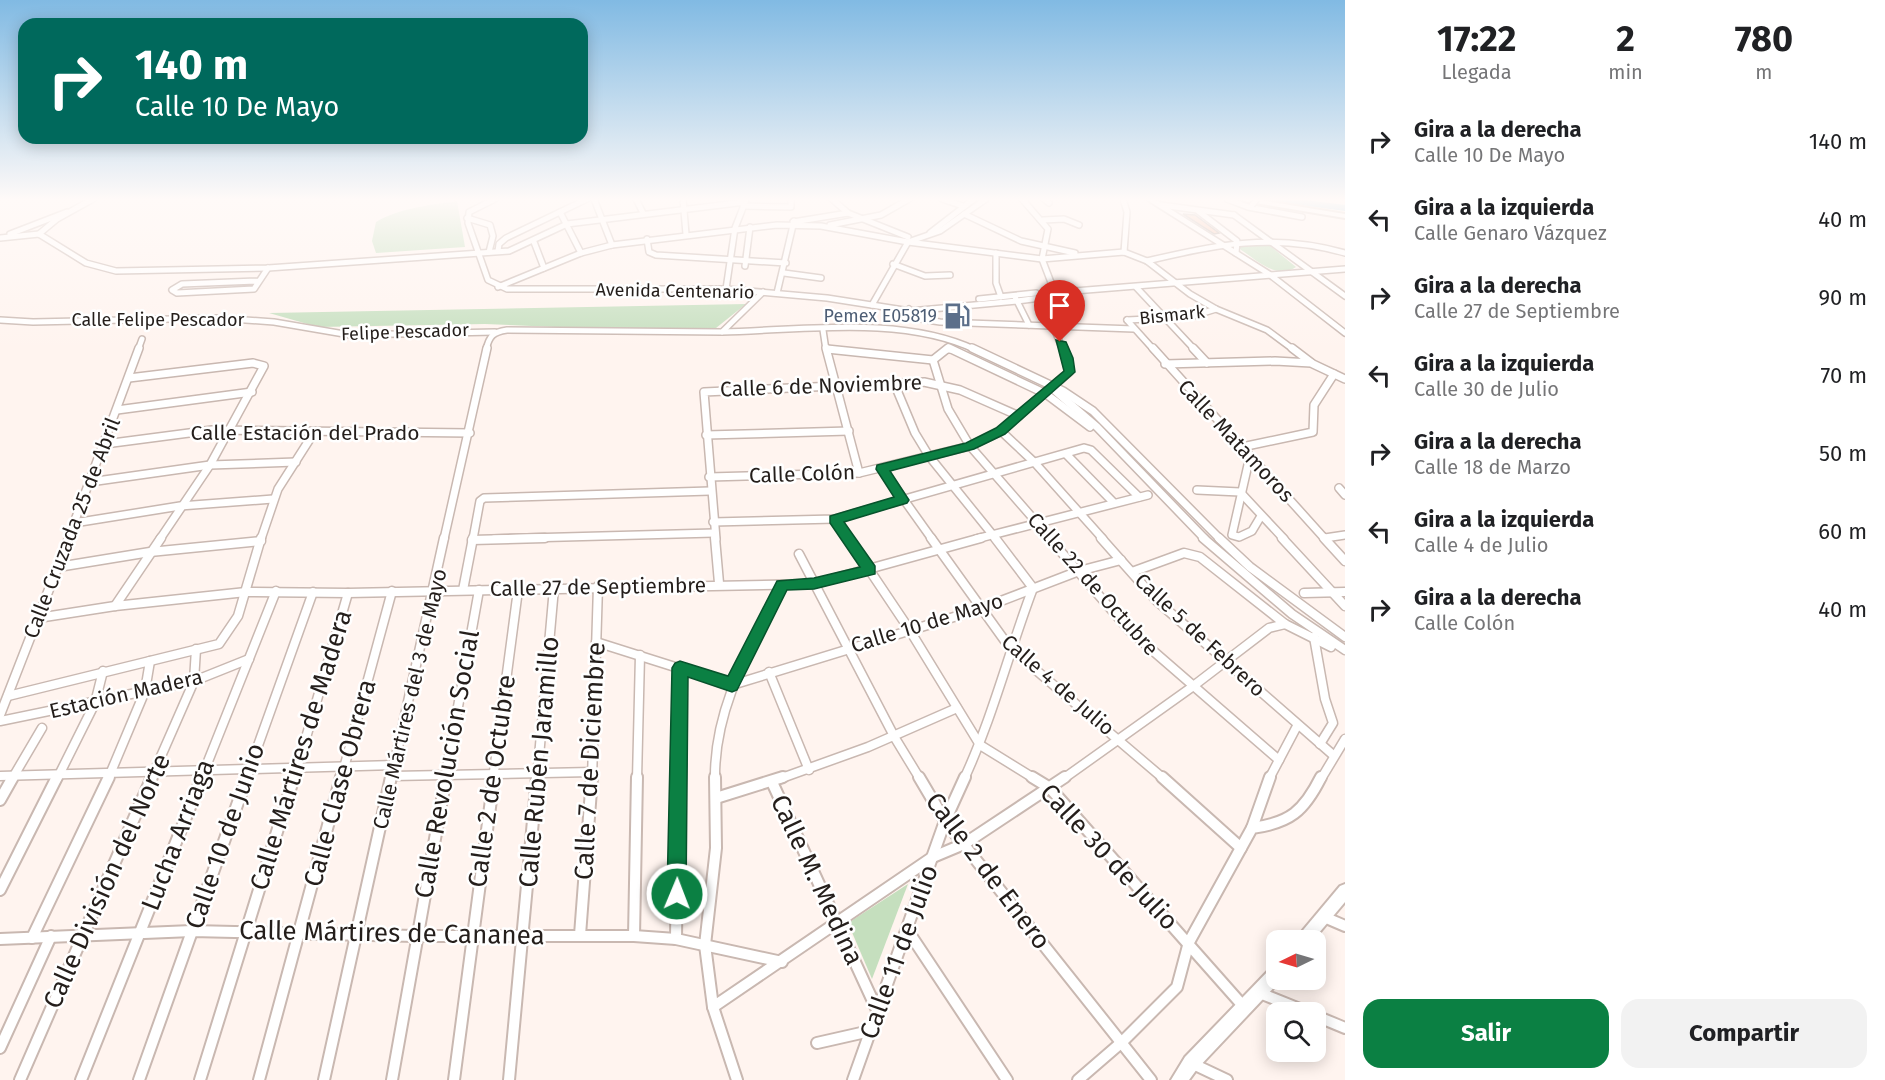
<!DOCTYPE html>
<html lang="es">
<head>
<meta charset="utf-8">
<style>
	:root { --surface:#fff; --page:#f2f2f2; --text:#202124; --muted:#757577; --accent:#0b8043 }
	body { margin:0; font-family:"Fira Sans",sans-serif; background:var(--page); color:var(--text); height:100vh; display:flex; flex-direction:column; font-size:22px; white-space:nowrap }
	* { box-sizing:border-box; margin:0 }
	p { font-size:20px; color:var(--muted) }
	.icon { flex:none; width:33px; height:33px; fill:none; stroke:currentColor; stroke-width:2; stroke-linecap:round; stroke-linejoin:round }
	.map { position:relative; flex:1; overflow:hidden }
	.sheet { display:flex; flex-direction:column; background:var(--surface); width:540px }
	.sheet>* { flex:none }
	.hud { position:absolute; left:18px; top:18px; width:570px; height:126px; border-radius:18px; box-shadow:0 3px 15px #0003; background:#00695c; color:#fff; overflow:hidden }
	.needle { width:39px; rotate:265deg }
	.tools { position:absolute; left:1266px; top:930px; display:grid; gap:12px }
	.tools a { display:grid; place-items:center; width:60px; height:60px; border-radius:12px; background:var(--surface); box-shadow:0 3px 15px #0003; font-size:30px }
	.pin { position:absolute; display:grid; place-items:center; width:51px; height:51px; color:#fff; margin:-62px -26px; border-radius:50% 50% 50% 0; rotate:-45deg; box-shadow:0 0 6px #0007 }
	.pin .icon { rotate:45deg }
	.me { position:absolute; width:66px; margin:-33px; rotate:1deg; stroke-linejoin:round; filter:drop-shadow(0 0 4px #0008) }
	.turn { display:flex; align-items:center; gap:21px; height:126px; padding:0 18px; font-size:27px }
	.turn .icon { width:78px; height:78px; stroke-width:2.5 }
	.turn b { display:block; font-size:42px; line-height:51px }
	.eta { display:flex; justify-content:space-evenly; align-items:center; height:102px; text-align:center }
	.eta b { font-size:36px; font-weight:700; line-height:42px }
	.primary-button { display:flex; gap:12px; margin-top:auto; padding:12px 18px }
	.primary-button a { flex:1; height:69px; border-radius:18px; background:var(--accent); color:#fff; font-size:24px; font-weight:700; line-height:69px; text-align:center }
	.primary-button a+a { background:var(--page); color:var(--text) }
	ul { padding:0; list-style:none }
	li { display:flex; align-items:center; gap:18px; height:78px; padding:0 18px }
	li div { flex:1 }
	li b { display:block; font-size:22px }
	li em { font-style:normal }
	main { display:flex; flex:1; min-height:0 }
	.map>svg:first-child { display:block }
</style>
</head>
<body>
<main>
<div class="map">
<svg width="1345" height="1080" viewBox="0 0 1345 1080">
	<rect width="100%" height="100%" fill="#fff4ef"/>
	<!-- green -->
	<g fill="#c5dfbe">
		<path d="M457,201L465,247L376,253L372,241L376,222C399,208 431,205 457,201Z"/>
		<path d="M1261,242L1269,245L1296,267C1276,280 1257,260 1241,250L1238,245Z"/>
		<polygon points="746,304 716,328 626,330 485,324 318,327 269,313"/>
		<polygon points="908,884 872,979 848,923"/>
	</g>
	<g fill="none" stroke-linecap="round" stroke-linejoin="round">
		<!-- river -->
		<polygon fill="#88c4db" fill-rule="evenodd" points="1273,199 1297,199 1345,205 1345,211 1278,202"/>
	</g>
	<!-- building -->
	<polygon fill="#f3bea6" stroke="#b4a39b" stroke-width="1.5" points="1183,214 1195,215 1219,233 1214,234"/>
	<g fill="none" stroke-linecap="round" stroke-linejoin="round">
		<!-- street-far3 casing -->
		<g stroke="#c9b8b1" stroke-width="8">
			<g id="street-far3">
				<polyline points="495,199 469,212 468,223 488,280 507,289 726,289 827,298 910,311 1017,301 1056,296 1065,292"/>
				<polyline points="594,199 612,245"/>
				<polyline points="636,199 643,213"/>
				<polyline points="683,199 686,234"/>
				<polyline points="832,199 848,213 908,237"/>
				<polyline points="942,199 963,206"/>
				<polyline points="1022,199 1048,229 1042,259 1068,327"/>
				<polyline points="1044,199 1049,203"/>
				<polyline points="1123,199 1127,212 1124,252"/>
				<polyline points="1150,199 1269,274 1345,333"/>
				<polyline points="1227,199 1248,207 1302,217"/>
				<polyline points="1161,205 1234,215"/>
				<polyline points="743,206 791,207 791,199"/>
				<polyline points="1198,211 1237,241 1236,253"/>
				<polyline points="560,212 581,253"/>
				<polyline points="964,214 1021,241 1075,253"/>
				<polyline points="1234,215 1345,296"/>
				<polyline points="467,218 490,225 493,236 489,252"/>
				<polyline points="1043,220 1064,219 1079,225"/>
				<polyline points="793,222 848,213"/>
				<polyline points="830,225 881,215 909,199"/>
				<polyline points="930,233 974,199"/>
				<polyline points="10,234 67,212"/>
				<polyline points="39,234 57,219 93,199"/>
				<polyline points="0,238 39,234 86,263 116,271 268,268 509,251 567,224 745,202"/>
				<polyline points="647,239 649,252 656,255 786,263"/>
				<polyline points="534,242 544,268"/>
				<polyline points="498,251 499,244 506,238 587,199"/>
				<polyline points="996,253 996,283 1001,297"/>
				<path d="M1147,261C1217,244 1274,233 1345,253"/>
				<polyline points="893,264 925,276 950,275"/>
				<polyline points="745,266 750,227"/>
				<polyline points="784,273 821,278"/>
				<polyline points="259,281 182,284 172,290 177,293 254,289 268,268"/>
				<polyline points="498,287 581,253 612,245 777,225 821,226 908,242 1042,259 1124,252 1147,261 1190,294 1216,309 1267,330 1294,350"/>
				<polyline points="1136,287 1195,350"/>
				<polyline points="726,289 735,228 746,200"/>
				<polyline points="1062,292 1345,269"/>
				<polyline points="777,293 794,221"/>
				<polyline points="1015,297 1029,325"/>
				<polyline points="979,299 1036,293"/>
				<polyline points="872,305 908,242 940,231 986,199"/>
				<polyline points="909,309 921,319 940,322 1134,329"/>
				<polyline points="0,320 33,322 217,318 274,322 350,335 495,332"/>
				<polyline points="1127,320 1154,350"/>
				<polyline points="1127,320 1190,317 1216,309"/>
				<polyline points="1053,326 1063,350"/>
				<polyline points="823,330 826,350"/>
				<path d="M722,332C802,330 903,315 976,350"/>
				<polyline points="827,349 834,350"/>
				<polyline points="138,350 142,339"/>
				<path d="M486,350C489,336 493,332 507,330L722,332L763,292"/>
				<polyline points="946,350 952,350"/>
			</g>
		</g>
		<!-- street-far2 casing -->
		<g stroke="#c9b8b1" stroke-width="10">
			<g id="street-far2">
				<polyline points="826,348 859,473"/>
				<polyline points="948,348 933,360 948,409 970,446 1051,539"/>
				<polyline points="949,348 1046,394 1090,427"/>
				<polyline points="972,348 1063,391 1093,411 1220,539"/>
				<polyline points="1153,348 1325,539"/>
				<polyline points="1193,348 1207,363"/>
				<polyline points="1292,348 1313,364 1345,379"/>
				<polyline points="827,349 933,360"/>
				<polyline points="1165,364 1275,361 1311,363"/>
				<polyline points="129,378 253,363 264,366 210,465 160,539"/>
				<polyline points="894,383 915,433 929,456 996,539"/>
				<polyline points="1053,389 1097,427 1205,539"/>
				<polyline points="117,410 252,392"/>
				<polyline points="1001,431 1035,463 1103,539"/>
				<polyline points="706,435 849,431"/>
				<polyline points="105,444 212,430 470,433"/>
				<polyline points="1242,447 1313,432 1314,405 1334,374"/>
				<polyline points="1066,454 1114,503"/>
				<polyline points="1250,456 1232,535 1239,537 1252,531 1261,516"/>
				<polyline points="882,469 932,539"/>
				<polyline points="709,477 859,473 970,446 1001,431 1069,372 1063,348"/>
				<polyline points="90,482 210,465 296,462"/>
				<polyline points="1339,488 1345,495"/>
				<polyline points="1197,490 1240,492 1284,539"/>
				<polyline points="835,519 849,539"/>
				<polyline points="713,522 835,519 1084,448 1091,450 1139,497"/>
				<polyline points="74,523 180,506 273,499"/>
				<polyline points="1325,538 1345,535"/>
				<polyline points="68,539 139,348"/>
				<polyline points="261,539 278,489 315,431"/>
				<polyline points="444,539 487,348"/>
				<polyline points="473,539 480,501 484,498 710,491"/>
				<polyline points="494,539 714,533"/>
				<polyline points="716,539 704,392 924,382 960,390 1019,416"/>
				<polyline points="976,539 1148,495"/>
			</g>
		</g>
		<!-- street-far1 casing -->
		<g stroke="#c9b8b1" stroke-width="11">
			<g id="street-far1">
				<polyline points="715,538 719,583"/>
				<polyline points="848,538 909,629 980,745 1035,779"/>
				<polyline points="931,538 1010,648 1164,779"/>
				<polyline points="1049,538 1129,630 1279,760"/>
				<polyline points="1101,538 1157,601 1332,754"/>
				<polyline points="1203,538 1292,614 1345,650"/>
				<polyline points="1219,538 1250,567 1345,637"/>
				<polyline points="1282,538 1345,606"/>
				<polyline points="1324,538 1345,561"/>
				<polyline points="472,540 545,538"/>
				<polyline points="799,554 895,738 920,779"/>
				<polyline points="58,567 150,552 261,541"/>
				<polyline points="1132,572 1184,553 1200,557 1285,624 1331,647"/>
				<polyline points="463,590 473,538"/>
				<polyline points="1304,593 1345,592"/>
				<polyline points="115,606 161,538"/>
				<polyline points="38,618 115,606 246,592 348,593 814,584 981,538"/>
				<polyline points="1314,637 1325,699 1333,723 1320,744"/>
				<polyline points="596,642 732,685"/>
				<polyline points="769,672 809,770"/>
				<polyline points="732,685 980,609 1079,571 1121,560"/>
				<polyline points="8,696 219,644 238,616 261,538"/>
				<polyline points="0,715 69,538"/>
				<polyline points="0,721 194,681 249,659"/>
				<polyline points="0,776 395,765"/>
				<polyline points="393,776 592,772"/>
				<polyline points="12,779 42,728"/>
				<polyline points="57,779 95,703 103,671"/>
				<polyline points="108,779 145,691 150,661"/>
				<polyline points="151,779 194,681 196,649"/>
				<polyline points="201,779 276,591"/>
				<polyline points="246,779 313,592"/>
				<polyline points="294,779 348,593"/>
				<polyline points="341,779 392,591"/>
				<polyline points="391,779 444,538"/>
				<polyline points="445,779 479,590"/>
				<polyline points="493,779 518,590"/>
				<polyline points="537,779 554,588"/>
				<polyline points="592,779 598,586"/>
				<polyline points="637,779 640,655"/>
				<polyline points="678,779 680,668"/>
				<path d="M715,779C714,707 751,647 782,585"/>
				<polyline points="779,779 868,747 957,708"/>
				<path d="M964,779C993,717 1009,651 1033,588L995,538"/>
				<polyline points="1063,779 1192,687 1269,628 1285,624"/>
				<polyline points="1269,779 1297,726"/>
				<polyline points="1321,779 1345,739"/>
			</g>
		</g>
		<!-- street casing -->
		<g stroke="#c9b8b1" stroke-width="14">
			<g id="street">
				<polyline points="715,777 716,848 705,945 713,1007 737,1080"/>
				<polyline points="919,777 945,821 1151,1080"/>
				<polyline points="1032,777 1050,788 1244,1007"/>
				<polyline points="1162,777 1241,848"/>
				<polyline points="772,782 877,1010"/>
				<polyline points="716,798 783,777"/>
				<polyline points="0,800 13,777"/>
				<polyline points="1252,828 1270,777"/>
				<polyline points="0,890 57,777"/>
				<polyline points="1324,917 1345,926"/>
				<polyline points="908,931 1007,1080"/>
				<polyline points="580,935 592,777"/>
				<polyline points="634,936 637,777"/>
				<polyline points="32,938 109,777"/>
				<polyline points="0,939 192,931 416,936 634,936 676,939 782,962"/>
				<polyline points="676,939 678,777"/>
				<polyline points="1260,993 1307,1012"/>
				<polyline points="713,1007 933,857 964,844 1065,777"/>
				<polyline points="1316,1016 1345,1028"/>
				<polyline points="817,1043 870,1031"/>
				<polyline points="0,1048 51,936"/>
				<polyline points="1191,1063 1227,1080"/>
				<polyline points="20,1080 152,777"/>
				<polyline points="81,1080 202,777"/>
				<polyline points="139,1080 247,777"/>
				<polyline points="200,1080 294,777"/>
				<polyline points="259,1080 341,777"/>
				<polyline points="324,1080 391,777"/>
				<polyline points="392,1080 446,777"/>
				<polyline points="454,1080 494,777"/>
				<polyline points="509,1080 537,777"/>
				<polyline points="853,1080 945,821 965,777"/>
				<path d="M1078,1080L1122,1042L1177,987L1189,942L1252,828C1290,823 1304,811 1321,777"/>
			</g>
		</g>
		<!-- secondary casing -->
		<g stroke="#c9b8b1" stroke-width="4">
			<g id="secondary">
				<polygon points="1241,199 1254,199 1345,214 1345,218 1244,201"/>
				<polygon points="1345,884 1345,902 1313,940 1297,940 1299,935 1340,886"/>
				<polygon points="1276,965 1276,980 1281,980 1197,1069 1189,1080 1171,1080 1185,1057 1271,968"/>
			</g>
		</g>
		<!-- street-far3 -->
		<use href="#street-far3" stroke="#fff" stroke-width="5"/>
		<!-- street-far2 -->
		<use href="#street-far2" stroke="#fff" stroke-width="7"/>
		<!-- street-far1 -->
		<use href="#street-far1" stroke="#fff" stroke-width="8"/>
		<!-- street -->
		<use href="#street" stroke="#fff" stroke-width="10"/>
		<!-- secondary -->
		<use href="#secondary" fill="#fff" fill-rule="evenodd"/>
		<!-- street-bridge casing -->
		<g stroke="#c9b8b1" stroke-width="8" stroke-linecap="butt">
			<polyline id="street-bridge" points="1252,205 1257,199"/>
		</g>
		<!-- street-bridge -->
		<use href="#street-bridge" stroke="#fff" stroke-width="5"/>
	</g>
	<!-- sky -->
	<linearGradient id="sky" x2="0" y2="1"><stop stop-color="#81bae3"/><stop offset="0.57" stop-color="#fffaf8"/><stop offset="1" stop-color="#fffaf8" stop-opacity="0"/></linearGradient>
	<rect width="1345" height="350" fill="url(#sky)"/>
	<!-- route -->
	<polygon fill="#0b8043" stroke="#07532c" stroke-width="1.5" points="1056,340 1066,342 1073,358 1075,372 1005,434 974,449 890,471 909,500 907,503 844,522 875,566 875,574 814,589 787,590 737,690 732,692 688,677 686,894 684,900 677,903 670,900 667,894 672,668 675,663 680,661 728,676 777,581 814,578 860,567 830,523 830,516 894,497 876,469 877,465 966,443 996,428 1064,371"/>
	<!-- icons -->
	<defs>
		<g id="fuel-bare" transform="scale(2.07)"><path d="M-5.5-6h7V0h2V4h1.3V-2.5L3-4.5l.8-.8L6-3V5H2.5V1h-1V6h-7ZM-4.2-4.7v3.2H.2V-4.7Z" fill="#5c6f8a" stroke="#fff" stroke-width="2.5" paint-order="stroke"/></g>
	</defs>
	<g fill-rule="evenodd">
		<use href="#fuel-bare" x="957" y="316"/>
	</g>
	<g text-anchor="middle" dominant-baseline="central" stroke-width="5" stroke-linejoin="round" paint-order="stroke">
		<!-- far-street labels -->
		<g font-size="18" fill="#241e1b" stroke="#fff">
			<text transform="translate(675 291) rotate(1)">Avenida Centenario</text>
			<text transform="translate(1172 315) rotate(-6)">Bismark</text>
			<text x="158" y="320">Calle Felipe Pescador</text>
			<text transform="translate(405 332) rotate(-2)">Felipe Pescador</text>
		</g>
		<!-- far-service labels -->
		<g font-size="18" fill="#4e5e75" stroke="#fff" text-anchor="end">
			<text x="937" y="316">Pemex E05819</text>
		</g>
		<!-- street labels -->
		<g font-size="21" fill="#241e1b" stroke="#fff">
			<text transform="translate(821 386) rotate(-2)">Calle 6 de Noviembre</text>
			<text x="305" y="433">Calle Estación del Prado</text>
			<text transform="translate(1236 441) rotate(47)">Calle Matamoros</text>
			<text transform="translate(802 474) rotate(-2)">Calle Colón</text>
			<text transform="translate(72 528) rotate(-69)">Calle Cruzada 25 de Abril</text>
			<text transform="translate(1093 584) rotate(48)">Calle 22 de Octubre</text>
			<text transform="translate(598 587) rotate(-1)">Calle 27 de Septiembre</text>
			<text transform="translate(927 623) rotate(-17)">Calle 10 de Mayo</text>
			<text transform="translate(1200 635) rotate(43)">Calle 5 de Febrero</text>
			<text transform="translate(1058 685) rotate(41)">Calle 4 de Julio</text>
			<text transform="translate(126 694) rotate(-13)">Estación Madera</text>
			<text transform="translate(410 699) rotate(-77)">Calle Mártires del 3 de Mayo</text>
		</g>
		<!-- near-street labels -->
		<g font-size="26" fill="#241e1b" stroke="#fff">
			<text transform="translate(301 750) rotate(-73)">Calle Mártires de Madera</text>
			<text transform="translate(590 761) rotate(-87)">Calle 7 de Diciembre</text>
			<text transform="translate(539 762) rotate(-85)">Calle Rubén Jaramillo</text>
			<text transform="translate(447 764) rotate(-80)">Calle Revolución Social</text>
			<text transform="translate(492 781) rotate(-82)">Calle 2 de Octubre</text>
			<text transform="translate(340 783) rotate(-75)">Calle Clase Obrera</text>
			<text transform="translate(178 835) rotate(-69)">Lucha Arriaga</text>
			<text transform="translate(225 836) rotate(-71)">Calle 10 de Junio</text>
			<text transform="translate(1109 857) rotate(47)">Calle 30 de Julio</text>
			<text transform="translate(988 871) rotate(53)">Calle 2 de Enero</text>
			<text transform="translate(817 880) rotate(65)">Calle M. Medina</text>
			<text transform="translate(107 881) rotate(-66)">Calle División del Norte</text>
			<text transform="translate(392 933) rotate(1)">Calle Mártires de Cananea</text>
			<text transform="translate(899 952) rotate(-70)">Calle 11 de Julio</text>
		</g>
	</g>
</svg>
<div class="tools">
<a><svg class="needle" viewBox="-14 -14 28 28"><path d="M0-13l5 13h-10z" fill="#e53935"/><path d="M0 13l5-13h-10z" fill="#757577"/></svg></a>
<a><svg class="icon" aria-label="search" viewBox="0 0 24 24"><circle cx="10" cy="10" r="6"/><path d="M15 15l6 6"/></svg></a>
</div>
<div class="pin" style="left:1060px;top:342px;background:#d93025"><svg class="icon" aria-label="arrive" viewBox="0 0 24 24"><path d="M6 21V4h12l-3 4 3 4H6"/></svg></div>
<svg class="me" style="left:677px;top:894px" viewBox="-20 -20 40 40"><circle r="17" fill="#0b8043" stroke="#fff" stroke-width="3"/><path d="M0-11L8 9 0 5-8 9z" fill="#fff"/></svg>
<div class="hud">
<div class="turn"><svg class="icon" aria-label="right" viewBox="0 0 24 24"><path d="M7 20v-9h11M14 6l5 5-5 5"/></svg><div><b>140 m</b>Calle 10 De Mayo</div></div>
</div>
</div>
<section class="sheet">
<div class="eta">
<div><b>17:22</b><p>Llegada</p></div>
<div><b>2</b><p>min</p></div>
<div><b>780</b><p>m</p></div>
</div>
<ul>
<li><svg class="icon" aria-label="right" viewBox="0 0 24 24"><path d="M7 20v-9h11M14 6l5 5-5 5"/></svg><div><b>Gira a la derecha</b><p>Calle 10 De Mayo</p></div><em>140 m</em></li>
<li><svg class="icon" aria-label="left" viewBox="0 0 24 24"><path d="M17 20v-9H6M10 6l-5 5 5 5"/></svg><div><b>Gira a la izquierda</b><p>Calle Genaro Vázquez</p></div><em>40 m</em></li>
<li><svg class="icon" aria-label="right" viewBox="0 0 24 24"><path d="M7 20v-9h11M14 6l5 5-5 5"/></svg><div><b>Gira a la derecha</b><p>Calle 27 de Septiembre</p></div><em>90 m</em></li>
<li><svg class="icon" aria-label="left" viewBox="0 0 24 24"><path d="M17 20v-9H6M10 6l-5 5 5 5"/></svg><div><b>Gira a la izquierda</b><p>Calle 30 de Julio</p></div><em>70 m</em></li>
<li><svg class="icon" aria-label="right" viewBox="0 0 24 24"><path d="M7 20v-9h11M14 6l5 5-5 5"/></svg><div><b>Gira a la derecha</b><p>Calle 18 de Marzo</p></div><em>50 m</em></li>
<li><svg class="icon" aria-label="left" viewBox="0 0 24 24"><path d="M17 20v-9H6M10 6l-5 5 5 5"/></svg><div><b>Gira a la izquierda</b><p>Calle 4 de Julio</p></div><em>60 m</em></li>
<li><svg class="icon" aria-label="right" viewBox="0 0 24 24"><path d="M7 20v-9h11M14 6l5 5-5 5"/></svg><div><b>Gira a la derecha</b><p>Calle Colón</p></div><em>40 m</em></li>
</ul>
<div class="primary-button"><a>Salir</a><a>Compartir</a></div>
</section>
</main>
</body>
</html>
